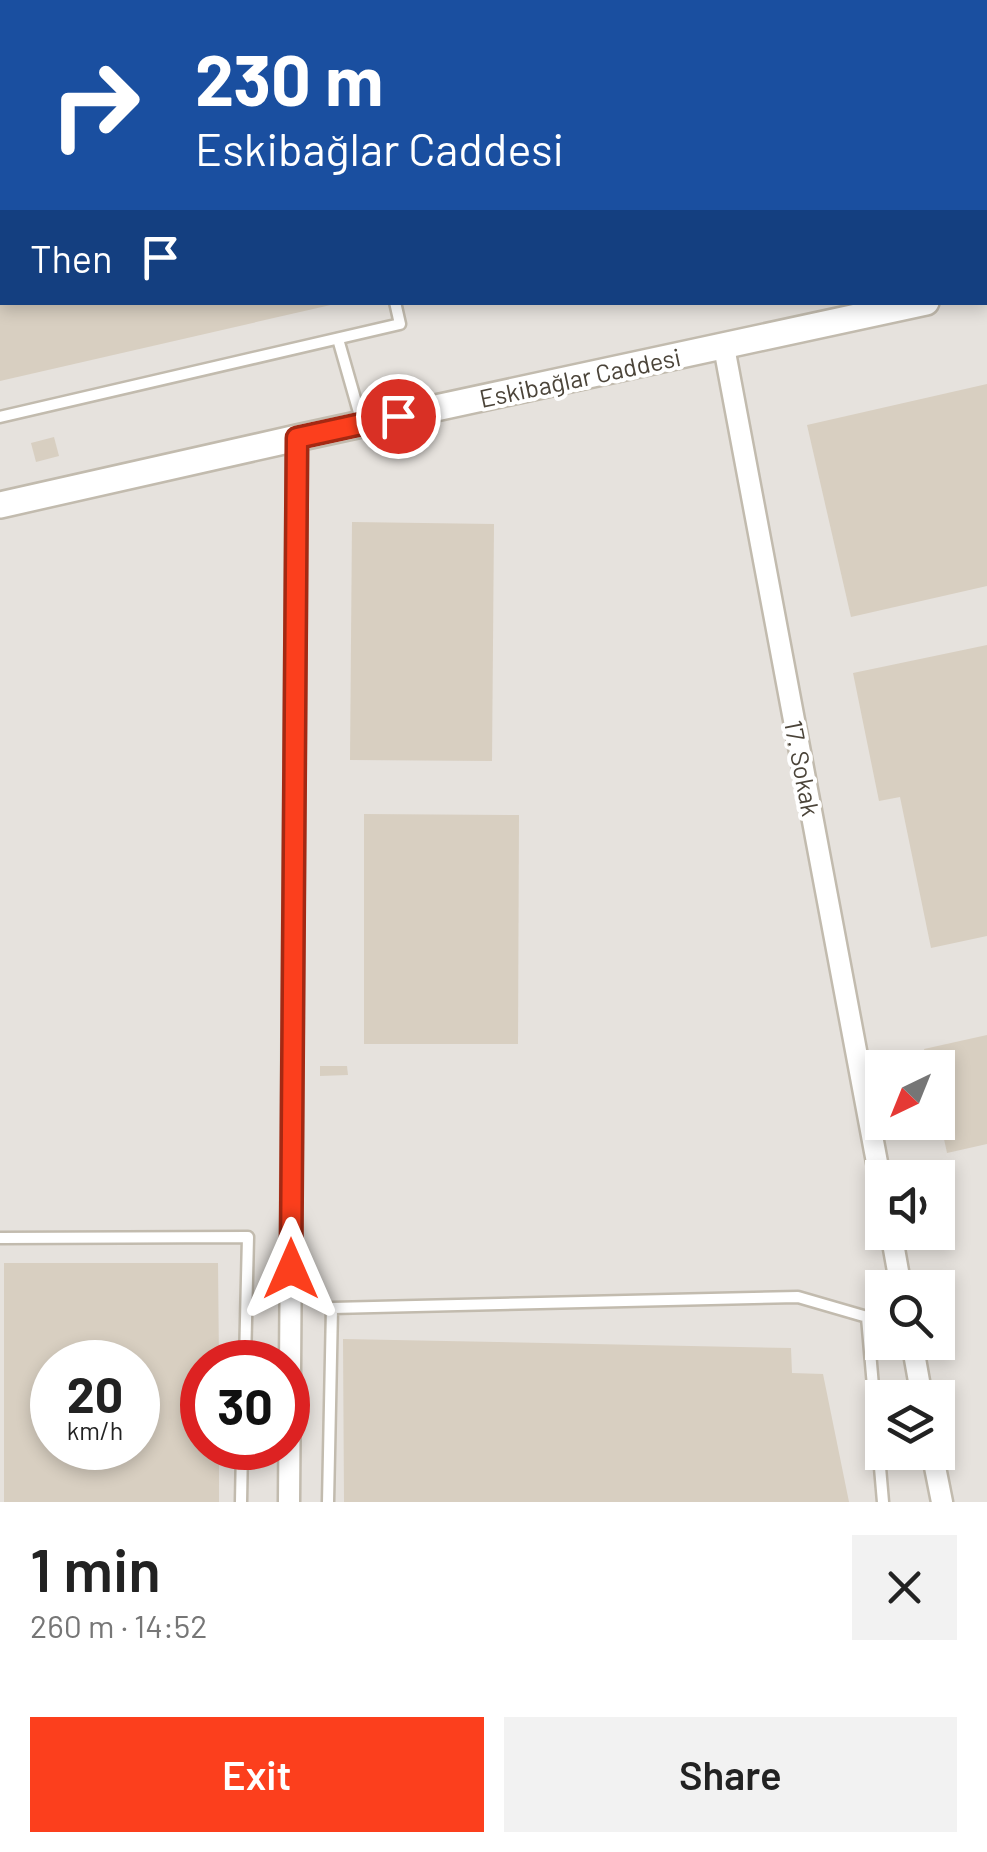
<!DOCTYPE html>
<html lang="en">
<head>
<meta charset="utf-8">
<style>
	:root { --surface:#fff; --page:#f2f2f2; --text:#222; --muted:#767676; --accent:#fc3f1d }
	body { margin:0; font-family:Barlow,sans-serif; background:var(--page); color:var(--text); height:100vh; display:flex; flex-direction:column; font-size:38px; white-space:nowrap }
	* { box-sizing:border-box; margin:0 }
	p { font-size:32px; color:var(--muted) }
	.icon { flex:none; width:55px; height:55px; fill:none; stroke:currentColor; stroke-width:2; stroke-linecap:round; stroke-linejoin:round }
	.map { position:relative; height:1502px; overflow:hidden }
	.panel { display:flex; flex-direction:column; background:var(--surface); flex:1 }
	.panel>* { flex:none }
	.banner { position:absolute; left:0px; top:0px; width:988px; height:305px; box-shadow:0 5px 15px #0003; background:#1a4fa0; color:#fff; overflow:hidden }
	.needle { width:65px; rotate:223deg }
	.controls { position:absolute; left:865px; top:1050px; display:grid; gap:20px }
	.controls a { display:grid; place-items:center; width:90px; height:90px; border-radius:0px; background:var(--surface); box-shadow:0 5px 15px #0003; font-size:50px }
	.speed { position:absolute; left:30px; top:1340px; display:flex; gap:20px; font-size:50px; font-weight:700; text-align:center }
	.speed>* { display:grid; place-content:center; width:130px; height:130px; border-radius:50%; background:var(--surface); box-shadow:0 5px 15px #0003; line-height:1 }
	.speed small { font-size:25px; font-weight:400 }
	.speed .limit { border:15px solid #d22; background:#fff; color:#111 }
	.pin { position:absolute; display:grid; place-items:center; width:85px; height:85px; color:#fff; margin:-42px; border:5px solid #fff; border-radius:50%; box-shadow:0 2px 10px #0007 }
	.me { position:absolute; width:110px; margin:-55px; rotate:0deg; stroke-linejoin:round; filter:drop-shadow(0 0 8px #0008) }
	.turn { display:flex; align-items:center; gap:35px; height:210px; padding:0 30px; font-size:45px }
	.turn .icon { width:130px; height:130px; stroke-width:2.5 }
	.turn b { display:block; font-size:70px; line-height:85px }
	.then { display:flex; align-items:center; height:95px; padding:0 30px; background:#0003; gap:20px; font-size:38px }
	.round { display:grid; place-items:center; flex:none; width:105px; height:105px; border-radius:0px; background:var(--page) }
	.head { display:flex; align-items:center; justify-content:space-between; height:170px; padding:0 30px }
	h1 { font-size:60px; font-weight:600; line-height:75px }
	.button { display:flex; gap:20px; margin-top:auto; padding:20px 30px }
	.button a { flex:1; height:115px; border-radius:0px; background:var(--accent); color:#fff; font-size:40px; font-weight:600; line-height:115px; text-align:center }
	.button a+a { background:var(--page); color:var(--text) }
	.map>svg:first-child { display:block }
</style>
</head>
<body>
<div class="map">
<svg width="987" height="1502" viewBox="0 0 987 1502">
	<rect width="100%" height="100%" fill="#f6f3ec"/>
	<!-- industrial -->
	<path fill="#e6e2dd" fill-rule="evenodd" d="M0,0H987V1502H0ZM2,2H985V302H2ZM882,1068H938V1122H882ZM882,1178H938V1232H882ZM882,1288H938V1342H882ZM52,1362H138V1448H52ZM202,1362H288V1448H202ZM882,1398H938V1452H882Z"/>
	<!-- building -->
	<g fill="#d8cfc1" fill-rule="evenodd">
		<polygon points="0,302 335,302 335,304 0,381"/>
		<polygon points="987,384 987,586 851,617 807,425"/>
		<polygon points="54,437 59,456 36,462 31,443"/>
		<polygon points="352,522 494,524 492,761 350,760"/>
		<polygon points="987,645 987,936 931,948 900,797 879,801 853,673"/>
		<polygon points="364,814 519,815 518,1044 364,1044"/>
		<polygon points="987,1035 987,1144 947,1153 938,1111 938,1068 928,1068 924,1049"/>
		<polygon points="320,1066 347,1066 348,1075 320,1076"/>
		<path d="M4,1263H218L219,1362H202V1448H219V1502H4ZM52,1362H138V1448H52Z"/>
		<polygon points="343,1339 791,1348 792,1373 823,1374 849,1502 344,1502"/>
	</g>
	<g fill="none" stroke-linecap="round" stroke-linejoin="round">
		<!-- service casing -->
		<g stroke="#c2bbae" stroke-width="15">
			<g id="service">
				<polyline points="314,0 315,2"/>
				<polyline points="208,2 219,0"/>
				<polyline points="0,51 2,50"/>
				<polyline points="338,339 362,423"/>
				<polyline points="0,417 400,324 395,302"/>
				<polyline points="0,1238 248,1237 245,1362"/>
				<polyline points="241,1502 242,1448"/>
				<polyline points="328,1502 332,1308 798,1297 867,1317 883,1502"/>
			</g>
		</g>
		<!-- minor casing -->
		<g stroke="#c2bbae" stroke-width="25">
			<g id="minor">
				<polyline points="937,0 937,2"/>
				<polyline points="985,202 987,211"/>
				<polyline points="724,347 882,1189"/>
				<polyline points="891,1232 901,1288"/>
				<polyline points="912,1342 922,1398"/>
				<polyline points="932,1452 942,1502"/>
				<polyline points="289,1502 297,438"/>
			</g>
		</g>
		<!-- tertiary casing -->
		<g stroke="#c2bbae" stroke-width="30">
			<g id="tertiary">
				<polyline points="985,289 987,289"/>
				<polyline points="0,505 297,438 926,302"/>
			</g>
		</g>
		<!-- service -->
		<use href="#service" stroke="#fff" stroke-width="10"/>
		<!-- minor -->
		<use href="#minor" stroke="#fff" stroke-width="20"/>
		<!-- tertiary -->
		<use href="#tertiary" stroke="#fff" stroke-width="25"/>
	</g>
	<g fill="none" stroke-linecap="round" stroke-linejoin="round">
		<!-- route casing -->
		<g stroke="#a42913" stroke-width="25">
			<polyline id="route" points="291,1269 297,438 398,416"/>
		</g>
		<!-- route -->
		<use href="#route" stroke="#fc3f1d" stroke-width="18"/>
	</g>
	<g text-anchor="middle" dominant-baseline="central" stroke-width="8" stroke-linejoin="round" paint-order="stroke">
		<!-- street labels -->
		<g font-size="25" fill="#4b4439" stroke="#fff">
			<text transform="translate(580 377) rotate(-12)">Eskibağlar Caddesi</text>
			<text transform="translate(803 768) rotate(79)">17. Sokak</text>
		</g>
	</g>
</svg>
<div class="controls">
<a><svg class="needle" viewBox="-14 -14 28 28"><path d="M0-13l5 13h-10z" fill="#e53935"/><path d="M0 13l5-13h-10z" fill="#767676"/></svg></a>
<a><svg class="icon" aria-label="sound" viewBox="0 0 24 24"><path d="M4 9h4l5-4v14l-5-4H4zM17 9q2 3 0 6"/></svg></a>
<a><svg class="icon" aria-label="search" viewBox="0 0 24 24"><circle cx="10" cy="10" r="6"/><path d="M15 15l6 6"/></svg></a>
<a><svg class="icon" aria-label="layers" viewBox="0 0 24 24"><path d="M12 4l9 5-9 5-9-5zM3 14l9 5 9-5"/></svg></a>
</div>
<div class="speed"><div>20<small>km/h</small></div><div class="limit">30</div></div>
<div class="pin" style="left:398px;top:416px;background:#d93025"><svg class="icon" aria-label="arrive" viewBox="0 0 24 24"><path d="M6 21V4h12l-3 4 3 4H6"/></svg></div>
<svg class="me" style="left:291px;top:1269px" viewBox="-20 -20 40 40"><path d="M0-17L14 15 0 8-14 15z" fill="#fc3f1d" stroke="#fff" stroke-width="4"/></svg>
<div class="banner">
<div class="turn"><svg class="icon" aria-label="right" viewBox="0 0 24 24"><path d="M7 20v-9h11M14 6l5 5-5 5"/></svg><div><b>230 m</b>Eskibağlar Caddesi</div></div>
<div class="then">Then<svg class="icon" aria-label="arrive" viewBox="0 0 24 24"><path d="M6 21V4h12l-3 4 3 4H6"/></svg></div>
</div>
</div>
<section class="panel">
<div class="head"><div><h1>1 min</h1><p>260 m · 14:52</p></div><a class="round"><svg class="icon" aria-label="close" viewBox="0 0 24 24"><path d="M6 6l12 12M18 6L6 18"/></svg></a></div>
<div class="button"><a>Exit</a><a>Share</a></div>
</section>
</body>
</html>
